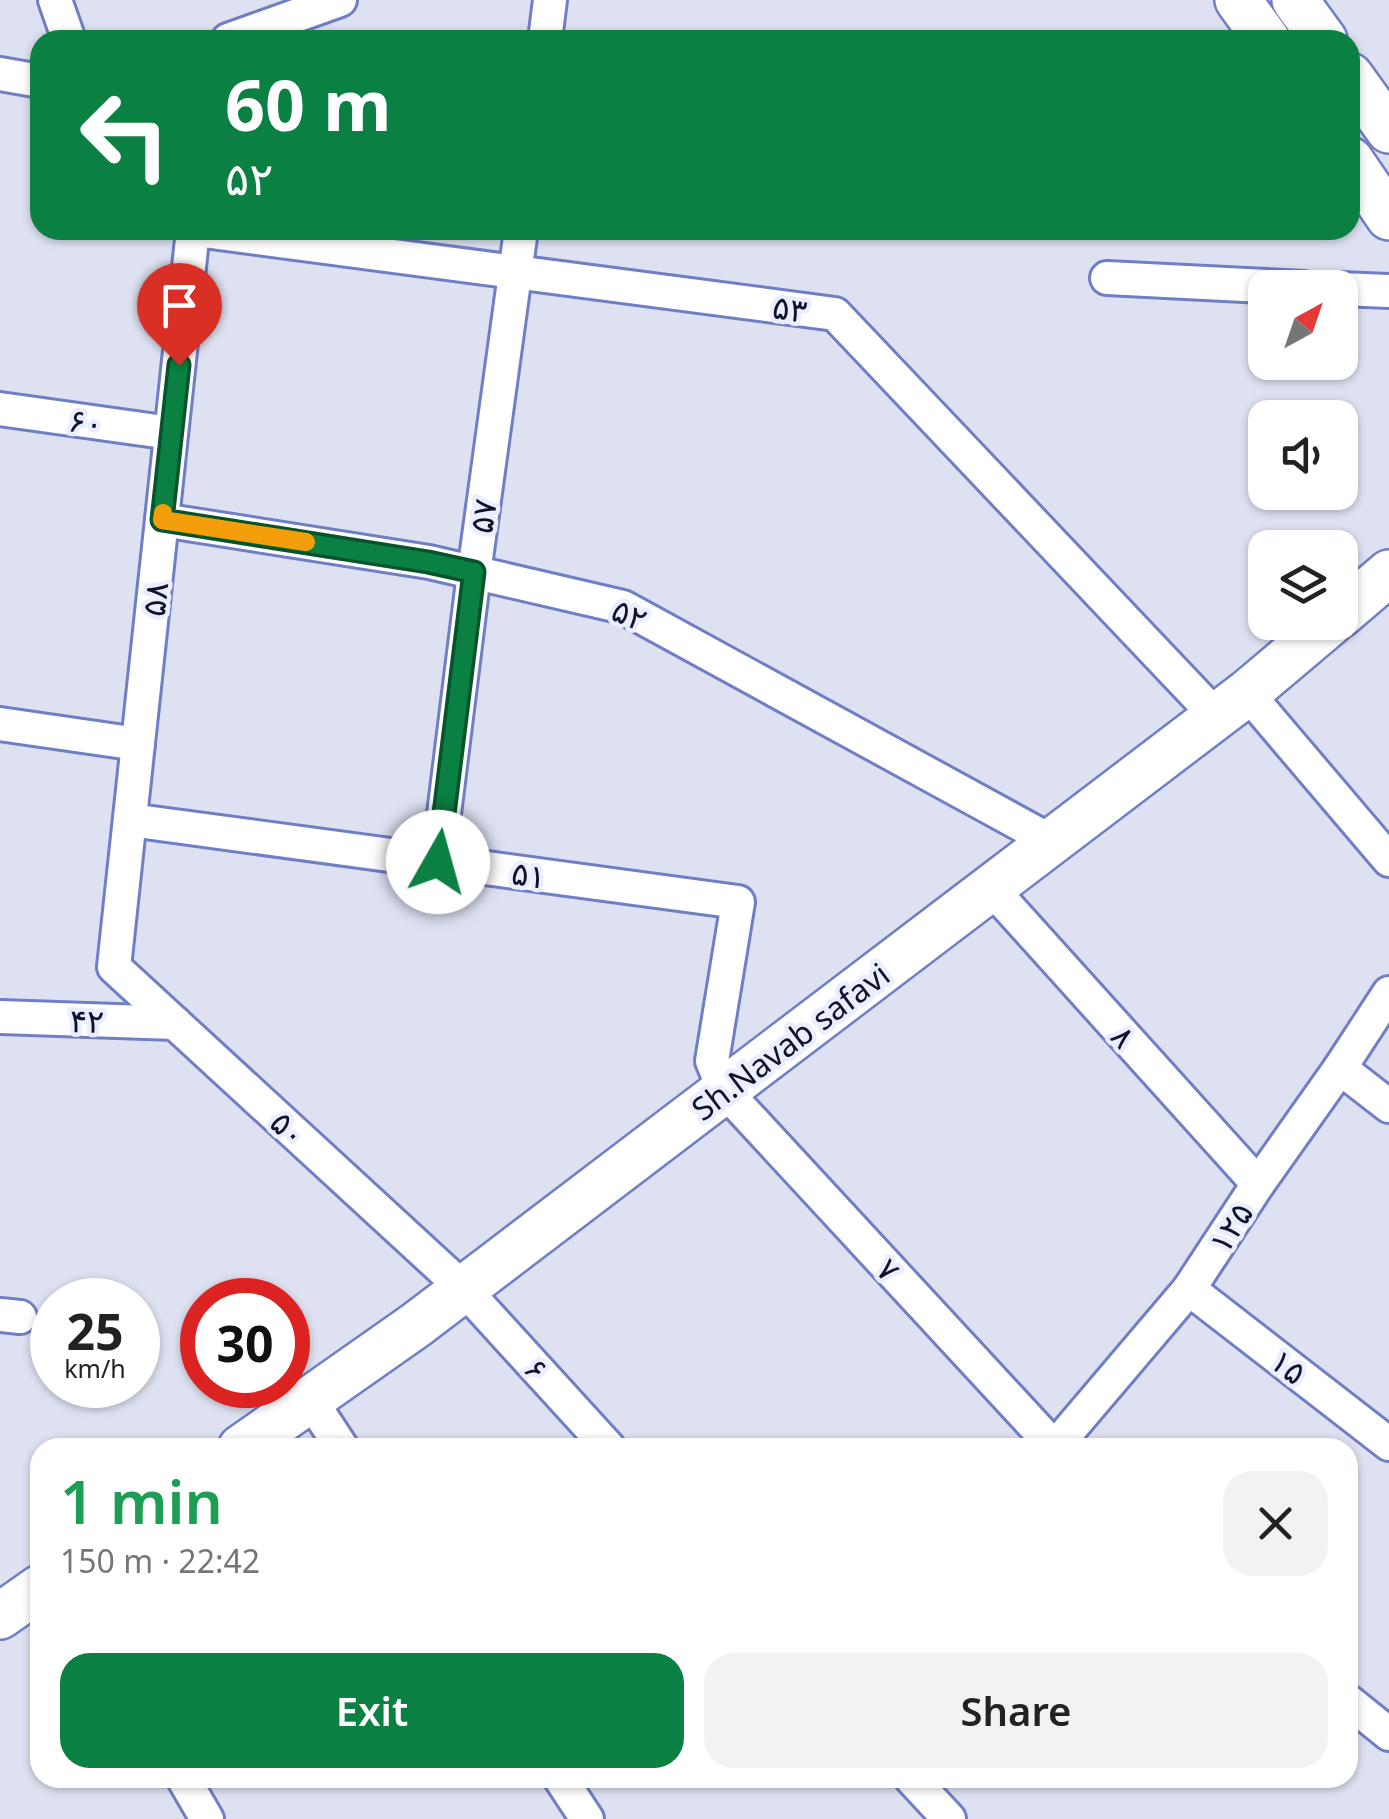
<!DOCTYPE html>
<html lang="en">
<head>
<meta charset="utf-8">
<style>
	:root { --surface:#fff; --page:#f2f2f2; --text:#222; --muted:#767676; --accent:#0b8043 }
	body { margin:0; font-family:"Noto Sans",sans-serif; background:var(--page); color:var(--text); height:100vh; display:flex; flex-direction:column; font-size:38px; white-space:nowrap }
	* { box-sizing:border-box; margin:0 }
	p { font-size:32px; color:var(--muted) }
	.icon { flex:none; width:55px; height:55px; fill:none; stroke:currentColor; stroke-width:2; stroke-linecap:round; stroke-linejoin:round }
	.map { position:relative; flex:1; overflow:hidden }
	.panel { position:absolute; left:30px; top:1438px; width:1328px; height:350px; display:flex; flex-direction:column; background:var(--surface); border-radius:30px; box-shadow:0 2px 8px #0004 }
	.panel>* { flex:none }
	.top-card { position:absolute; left:30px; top:30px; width:1330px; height:210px; border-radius:30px; box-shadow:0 2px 8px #0004; background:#0b8043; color:#fff; overflow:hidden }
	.needle { width:65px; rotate:40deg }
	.fabs { position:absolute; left:1248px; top:270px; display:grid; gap:20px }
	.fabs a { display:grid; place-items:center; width:110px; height:110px; border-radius:20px; background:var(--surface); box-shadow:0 2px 8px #0004; font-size:50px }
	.speed { position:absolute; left:30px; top:1278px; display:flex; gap:20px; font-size:50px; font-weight:700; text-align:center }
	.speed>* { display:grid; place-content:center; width:130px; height:130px; border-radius:50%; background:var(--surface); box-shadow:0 2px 8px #0004; line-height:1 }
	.speed small { font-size:25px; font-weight:400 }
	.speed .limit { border:15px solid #d22; background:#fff; color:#111 }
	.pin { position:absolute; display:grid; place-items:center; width:85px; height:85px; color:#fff; margin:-102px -42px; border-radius:50% 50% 50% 0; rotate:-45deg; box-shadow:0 0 10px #0007 }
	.pin .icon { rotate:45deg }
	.me { position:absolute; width:110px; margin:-55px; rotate:7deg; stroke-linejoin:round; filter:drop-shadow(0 0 8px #0008) }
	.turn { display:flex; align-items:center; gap:35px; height:210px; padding:0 30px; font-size:45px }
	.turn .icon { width:130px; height:130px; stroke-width:2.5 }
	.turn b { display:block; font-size:70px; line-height:85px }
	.round { display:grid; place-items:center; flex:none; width:105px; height:105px; border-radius:30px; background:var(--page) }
	.summary { display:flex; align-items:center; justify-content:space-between; height:170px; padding:0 30px }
	h1 { font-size:60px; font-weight:600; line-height:75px; color:#1e9e55 }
	.cta { display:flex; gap:20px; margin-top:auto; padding:20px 30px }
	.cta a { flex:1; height:115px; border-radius:30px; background:var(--accent); color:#fff; font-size:40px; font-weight:600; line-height:115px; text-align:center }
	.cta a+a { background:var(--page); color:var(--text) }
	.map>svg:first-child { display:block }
</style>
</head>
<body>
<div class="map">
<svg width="1389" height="1819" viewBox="0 0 1389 1819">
	<rect width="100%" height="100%" fill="#dde1f1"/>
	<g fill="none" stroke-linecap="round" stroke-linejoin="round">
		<!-- street casing -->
		<g stroke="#707ec5" stroke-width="38">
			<g id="street">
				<polyline points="55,0 69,40"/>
				<polyline points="228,40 340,0"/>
				<polyline points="545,40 550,0"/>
				<polyline points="0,74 40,81"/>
				<polyline points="193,230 114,967 464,1289 609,1448"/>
				<polyline points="196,230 835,314 1216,716"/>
				<polyline points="1107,278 1304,288"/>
				<polyline points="1340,289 1389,291"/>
				<polyline points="0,409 171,433"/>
				<polyline points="162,520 429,562 623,607 1051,841"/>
				<polyline points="1247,693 1389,860"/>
				<polyline points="0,724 138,744"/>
				<polyline points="130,820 738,902 712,1061 724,1090 1055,1448"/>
				<polyline points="438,862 474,573 521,230"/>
				<polyline points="991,888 1258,1184"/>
				<polyline points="0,1017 175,1023"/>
				<polyline points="1340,1068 1389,1106"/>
				<polyline points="1189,1289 1389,1444"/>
				<polyline points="0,1315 20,1317"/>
				<polyline points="310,1399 342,1448"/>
				<polyline points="1054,1448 1189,1289 1258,1184 1340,1068 1389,993"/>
				<polyline points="1348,1701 1389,1734"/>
				<polyline points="183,1778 207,1819"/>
				<polyline points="560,1778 587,1819"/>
				<polyline points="911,1778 949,1819"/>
			</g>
		</g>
		<!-- secondary casing -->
		<g stroke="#707ec5" stroke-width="50">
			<g id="secondary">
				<polyline points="1238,0 1267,40"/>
				<polyline points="1295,0 1324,40"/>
				<polyline points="1350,76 1389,130"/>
				<polyline points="1350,160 1389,217"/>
				<polyline points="1340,615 1389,573"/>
				<polyline points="241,1448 416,1325 1247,693 1331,622"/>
				<polyline points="0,1616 40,1588"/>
			</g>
		</g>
		<!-- street -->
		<use href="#street" stroke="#fff" stroke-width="32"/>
		<!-- secondary -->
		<use href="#secondary" stroke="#fff" stroke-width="45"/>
	</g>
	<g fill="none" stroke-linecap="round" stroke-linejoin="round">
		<!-- route casing -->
		<g stroke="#07532c" stroke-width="25">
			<polyline id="route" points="179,365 162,520 428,562 474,572 438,862"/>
		</g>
		<!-- route -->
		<use href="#route" stroke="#0b8043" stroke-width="18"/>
		<!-- slow -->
		<polyline stroke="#f59e0b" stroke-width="18" points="163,513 162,520 306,542"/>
	</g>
	<g text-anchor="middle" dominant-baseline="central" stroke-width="9" stroke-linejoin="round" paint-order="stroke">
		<!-- street labels -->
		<g font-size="32" fill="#0e122d" stroke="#eaeefe">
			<text transform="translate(790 308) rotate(8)">۵۳</text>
			<text transform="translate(86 421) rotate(8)">۶۰</text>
			<text transform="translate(482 516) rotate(-82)">۵۷</text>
			<text transform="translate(154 599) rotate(-84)">۵۸</text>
			<text transform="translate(630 614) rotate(23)">۵۲</text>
			<text transform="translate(529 874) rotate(8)">۵۱</text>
			<text transform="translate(87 1020) rotate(2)">۴۲</text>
			<text transform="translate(1124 1036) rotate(48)">۸</text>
			<text transform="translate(790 1041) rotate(-37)">Sh.Navab safavi</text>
			<text transform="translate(289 1128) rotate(43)">۵۰</text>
			<text transform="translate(1230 1227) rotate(-57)">۱۲۵</text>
			<text transform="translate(889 1269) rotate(47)">۷</text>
			<text transform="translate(1289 1366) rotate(38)">۱۵</text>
			<text transform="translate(537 1368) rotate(48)">۶</text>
		</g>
	</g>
</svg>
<div class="fabs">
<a><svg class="needle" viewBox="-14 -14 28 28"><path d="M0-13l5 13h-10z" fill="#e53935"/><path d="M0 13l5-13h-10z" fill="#767676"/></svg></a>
<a><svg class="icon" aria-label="sound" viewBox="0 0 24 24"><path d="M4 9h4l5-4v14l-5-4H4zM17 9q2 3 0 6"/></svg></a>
<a><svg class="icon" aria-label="layers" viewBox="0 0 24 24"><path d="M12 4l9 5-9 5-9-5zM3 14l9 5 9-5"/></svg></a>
</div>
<div class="speed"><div>25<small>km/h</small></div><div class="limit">30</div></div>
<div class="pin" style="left:179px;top:365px;background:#d93025"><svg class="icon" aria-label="arrive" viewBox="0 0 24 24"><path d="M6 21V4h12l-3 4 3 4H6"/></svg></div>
<svg class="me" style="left:438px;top:862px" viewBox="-20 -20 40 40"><circle r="19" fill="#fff"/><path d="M0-13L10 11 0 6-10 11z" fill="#0b8043"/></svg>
<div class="top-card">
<div class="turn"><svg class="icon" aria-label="left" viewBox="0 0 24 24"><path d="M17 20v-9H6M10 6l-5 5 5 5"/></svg><div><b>60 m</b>۵۲</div></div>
</div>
<section class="panel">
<div class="summary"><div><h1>1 min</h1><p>150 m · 22:42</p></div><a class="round"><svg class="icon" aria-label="close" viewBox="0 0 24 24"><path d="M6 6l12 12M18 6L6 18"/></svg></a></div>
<div class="cta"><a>Exit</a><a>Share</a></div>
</section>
</div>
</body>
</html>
